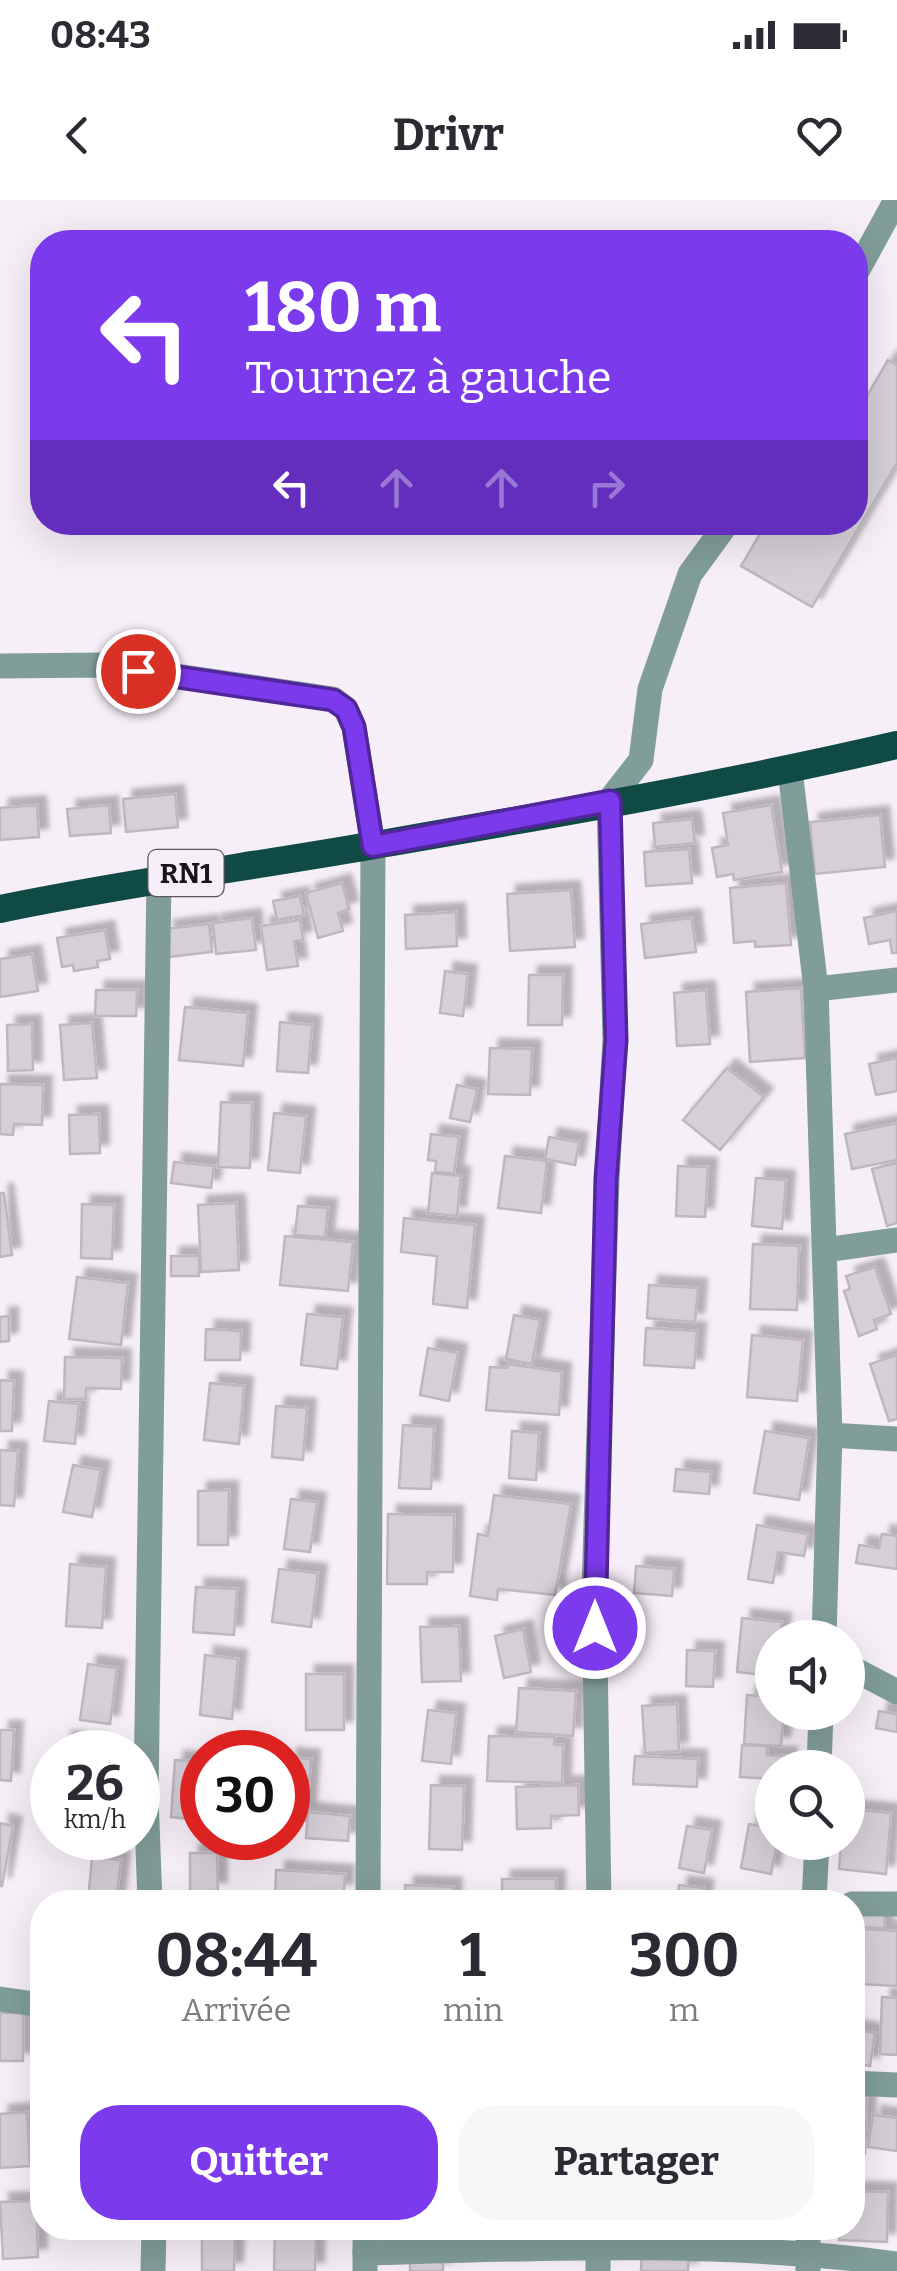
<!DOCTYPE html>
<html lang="fr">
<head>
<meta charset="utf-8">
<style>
	:root { --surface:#fff; --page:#f7f7f7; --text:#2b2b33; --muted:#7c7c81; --accent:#7c3aed }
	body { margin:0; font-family:Bitter,serif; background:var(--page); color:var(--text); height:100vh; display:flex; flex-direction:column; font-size:38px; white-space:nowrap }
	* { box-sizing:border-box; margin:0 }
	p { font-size:32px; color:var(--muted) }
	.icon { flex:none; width:55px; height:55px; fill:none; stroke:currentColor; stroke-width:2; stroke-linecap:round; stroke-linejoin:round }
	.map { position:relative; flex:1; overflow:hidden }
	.drawer { position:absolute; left:30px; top:1690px; width:835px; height:350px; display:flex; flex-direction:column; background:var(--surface); border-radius:40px; box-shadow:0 10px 40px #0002 }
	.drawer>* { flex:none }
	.hud { position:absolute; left:30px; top:30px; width:838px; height:305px; border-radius:40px; box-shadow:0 10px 40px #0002; background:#7c3aed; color:#fff; overflow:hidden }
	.tools { position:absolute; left:755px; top:1420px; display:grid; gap:20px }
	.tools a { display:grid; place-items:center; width:110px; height:110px; border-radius:50%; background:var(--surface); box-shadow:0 10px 40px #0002; font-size:50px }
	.speed { position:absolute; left:30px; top:1530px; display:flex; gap:20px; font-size:50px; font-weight:700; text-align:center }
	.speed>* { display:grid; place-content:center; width:130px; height:130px; border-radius:50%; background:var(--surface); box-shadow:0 10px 40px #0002; line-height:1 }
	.speed small { font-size:25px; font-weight:400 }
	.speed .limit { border:15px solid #d22; background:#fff; color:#111 }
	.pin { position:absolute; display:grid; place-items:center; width:85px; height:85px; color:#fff; margin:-42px; border:5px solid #fff; border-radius:50%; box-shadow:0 2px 10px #0007 }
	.me { position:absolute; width:110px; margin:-55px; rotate:0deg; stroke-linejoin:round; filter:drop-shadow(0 0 8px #0008) }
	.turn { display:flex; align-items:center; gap:35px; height:210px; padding:0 50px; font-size:45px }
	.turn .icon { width:130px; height:130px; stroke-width:2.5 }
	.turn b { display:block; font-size:70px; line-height:85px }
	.lanes { display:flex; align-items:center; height:95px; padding:0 50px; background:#0003; justify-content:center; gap:50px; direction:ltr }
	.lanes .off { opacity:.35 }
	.eta { display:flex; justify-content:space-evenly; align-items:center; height:170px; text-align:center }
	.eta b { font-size:60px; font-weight:700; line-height:70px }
	.cta { display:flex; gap:20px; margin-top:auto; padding:20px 50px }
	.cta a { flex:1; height:115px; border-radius:40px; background:var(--accent); color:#fff; font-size:40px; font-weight:700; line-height:115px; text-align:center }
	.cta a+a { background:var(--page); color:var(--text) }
	.status { display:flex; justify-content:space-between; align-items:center; height:70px; padding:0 50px; background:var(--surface); direction:ltr }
	.status svg { height:28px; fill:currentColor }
	header { display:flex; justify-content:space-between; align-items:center; height:130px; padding:0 50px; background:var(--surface); font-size:45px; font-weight:700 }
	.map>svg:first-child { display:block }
</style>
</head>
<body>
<div class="status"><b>08:43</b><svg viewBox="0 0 49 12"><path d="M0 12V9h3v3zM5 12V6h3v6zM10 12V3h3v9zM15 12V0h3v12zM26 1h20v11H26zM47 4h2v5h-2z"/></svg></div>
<header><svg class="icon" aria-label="back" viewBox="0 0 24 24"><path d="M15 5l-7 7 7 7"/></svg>Drivr<svg class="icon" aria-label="heart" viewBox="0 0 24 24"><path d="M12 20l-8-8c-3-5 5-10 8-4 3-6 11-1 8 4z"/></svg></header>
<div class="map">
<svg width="897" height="2071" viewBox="0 0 897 2071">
	<defs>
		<filter id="shadow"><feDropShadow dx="9" dy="-9" stdDeviation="2.5" flood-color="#0004"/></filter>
	</defs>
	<rect width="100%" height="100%" fill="#f7eff8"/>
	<!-- building -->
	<g fill="#d6cfd7" stroke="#bfb7bf" stroke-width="2.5" filter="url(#shadow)">
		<polygon points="888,160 897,165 897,263 812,407 741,366 767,322 855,322 855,205 860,208"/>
		<polygon points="175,594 178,627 126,632 123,599"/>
		<polygon points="37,605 39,637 0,640 0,608"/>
		<polygon points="109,605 111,633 70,636 67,609"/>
		<polygon points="771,605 782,672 734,680 733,674 717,677 712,648 728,645 723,613"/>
		<polygon points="880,615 885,667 815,674 810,622"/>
		<polygon points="692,619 695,643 655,647 653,623"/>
		<polygon points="689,649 692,683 646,686 644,652"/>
		<polygon points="342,683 349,709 338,713 343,731 318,738 306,693"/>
		<polygon points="786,683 791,745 755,747 755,741 734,743 730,688"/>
		<polygon points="571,690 575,747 510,751 507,694"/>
		<polygon points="300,696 304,715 277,720 273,701"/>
		<polygon points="897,711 897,753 892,753 890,740 869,744 864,718"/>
		<polygon points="456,712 457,746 406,749 405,715"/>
		<polygon points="252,718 256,750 216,754 213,723"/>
		<polygon points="692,718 696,752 645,758 641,724"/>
		<polygon points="300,720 303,740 294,741 298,766 267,770 261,726"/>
		<polygon points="209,724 212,752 168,757 165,729"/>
		<polygon points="105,730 110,759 97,761 98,767 74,771 73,765 62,767 57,738"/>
		<polygon points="32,754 38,791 0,797 0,759"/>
		<polygon points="445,771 468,774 463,816 440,813"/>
		<polygon points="529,775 563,775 562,825 528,825"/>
		<polygon points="801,788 805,858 750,862 746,792"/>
		<polygon points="96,790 137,790 136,816 95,816"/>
		<polygon points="706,790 710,844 677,846 674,793"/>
		<polygon points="185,807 248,813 243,866 179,860"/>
		<polygon points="280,822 312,825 308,873 277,871"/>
		<polygon points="92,823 97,878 64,880 60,825"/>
		<polygon points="32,824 33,870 8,871 7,825"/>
		<polygon points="490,848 532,849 530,895 488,894"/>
		<polygon points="897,858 897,891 876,895 869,864"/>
		<polygon points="727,868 764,897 720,950 683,920"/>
		<polygon points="0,884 43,885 42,925 14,924 13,935 0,934"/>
		<polygon points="457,885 477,889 470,922 450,918"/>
		<polygon points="221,902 252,903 250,968 218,967"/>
		<polygon points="274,913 306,916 300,973 268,970"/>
		<polygon points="99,914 100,953 70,954 69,915"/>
		<polygon points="897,923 897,960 852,969 845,934"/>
		<polygon points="431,934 459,937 454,973 435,972 436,961 428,960"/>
		<polygon points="549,937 579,942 575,965 545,959"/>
		<polygon points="505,956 547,961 541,1013 498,1008"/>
		<polygon points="174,962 214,966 211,988 171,983"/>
		<polygon points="897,963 897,1023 887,1026 872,969"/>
		<polygon points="678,966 708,967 705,1017 676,1016"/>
		<polygon points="432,973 461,976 457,1016 428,1013"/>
		<polygon points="756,978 786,980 782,1029 752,1026"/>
		<polygon points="0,993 4,993 12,1055 0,1057"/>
		<polygon points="236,1003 239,1070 201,1072 198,1005"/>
		<polygon points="82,1004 114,1005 112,1059 81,1058"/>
		<polygon points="298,1006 328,1008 325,1037 295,1035"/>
		<polygon points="404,1018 475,1025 467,1108 433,1104 437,1056 401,1052"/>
		<polygon points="285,1036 353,1042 348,1091 280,1085"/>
		<polygon points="753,1044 799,1046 797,1110 750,1109"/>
		<rect x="171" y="1056" width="28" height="20"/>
		<polygon points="875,1067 891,1114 874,1120 877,1129 859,1136 844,1091 850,1089 846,1076"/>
		<polygon points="77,1077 128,1083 121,1145 69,1139"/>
		<polygon points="649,1085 698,1088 695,1122 647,1118"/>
		<polygon points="307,1114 343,1117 337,1169 301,1165"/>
		<polygon points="514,1115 540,1120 532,1164 506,1159"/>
		<polygon points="9,1116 9,1141 0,1142 0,1117"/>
		<polygon points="646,1128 697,1131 694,1168 644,1165"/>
		<polygon points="206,1129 241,1131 240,1160 205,1160"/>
		<polygon points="752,1135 803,1140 797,1201 747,1197"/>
		<polygon points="428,1148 458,1153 449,1201 420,1195"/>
		<polygon points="897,1155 897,1219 889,1221 870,1164"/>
		<polygon points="65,1157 122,1158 121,1189 86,1188 86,1199 64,1199"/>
		<polygon points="508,1164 562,1172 559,1215 486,1210 490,1167 507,1168"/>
		<polygon points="0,1180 14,1181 12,1231 0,1231"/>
		<polygon points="210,1183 244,1186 239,1244 204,1240"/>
		<polygon points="49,1201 79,1204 75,1244 44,1241"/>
		<polygon points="276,1206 307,1208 303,1260 272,1257"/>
		<polygon points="403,1225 434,1227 431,1289 399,1288"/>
		<polygon points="512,1231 539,1233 536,1280 509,1278"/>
		<polygon points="765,1231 809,1238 799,1300 754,1293"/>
		<polygon points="0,1250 18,1251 14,1306 0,1305"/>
		<polygon points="73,1265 101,1270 92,1317 63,1312"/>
		<polygon points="676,1269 711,1272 709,1294 674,1291"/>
		<polygon points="229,1290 228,1345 198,1345 198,1291"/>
		<polygon points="494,1295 571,1304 555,1395 498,1389 497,1400 470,1396 478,1334 488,1336"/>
		<polygon points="291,1299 317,1302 310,1352 284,1349"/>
		<polygon points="388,1314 454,1315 453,1372 427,1372 427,1384 387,1384"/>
		<polygon points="757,1325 808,1334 804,1356 778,1352 773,1383 748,1379"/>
		<polygon points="882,1334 897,1336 897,1369 856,1363 859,1345 879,1348"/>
		<polygon points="70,1364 106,1367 102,1428 66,1426"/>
		<polygon points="636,1366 674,1369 672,1396 634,1393"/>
		<polygon points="279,1369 318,1373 311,1427 272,1422"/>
		<polygon points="196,1387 237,1389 234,1435 193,1432"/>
		<polygon points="742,1418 782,1422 780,1438 772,1438 772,1476 737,1472"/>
		<polygon points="459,1426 461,1481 422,1482 420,1427"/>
		<polygon points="523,1429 531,1472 504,1478 495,1436"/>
		<polygon points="687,1450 715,1451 713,1487 686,1486"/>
		<polygon points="205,1455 238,1459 232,1519 200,1515"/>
		<polygon points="88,1464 117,1468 110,1524 80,1520"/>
		<rect x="306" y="1474" width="38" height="56"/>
		<polygon points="519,1488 576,1491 573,1536 516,1532"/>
		<polygon points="747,1495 772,1497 772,1512 784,1512 781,1546 744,1544"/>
		<polygon points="677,1504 679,1551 645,1553 642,1506"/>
		<polygon points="428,1510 456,1513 451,1564 422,1561"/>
		<polygon points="879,1511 897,1514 897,1532 876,1528"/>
		<polygon points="0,1530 14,1530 11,1581 0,1580"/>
		<polygon points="489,1536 555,1537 554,1545 563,1545 562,1583 487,1581"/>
		<polygon points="63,1540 98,1543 97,1552 62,1552"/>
		<polygon points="742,1545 767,1546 767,1555 788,1556 787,1568 772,1568 772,1579 740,1577"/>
		<polygon points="635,1556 698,1559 697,1587 633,1584"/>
		<polygon points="288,1557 311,1559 306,1621 288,1619"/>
		<polygon points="175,1560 202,1562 202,1620 171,1617"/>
		<polygon points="431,1585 464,1586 462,1650 429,1649"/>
		<polygon points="578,1585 579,1615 551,1616 551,1628 517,1629 516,1587"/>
		<polygon points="848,1609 891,1613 886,1674 839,1669 841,1642 848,1642"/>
		<polygon points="308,1612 350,1616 348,1641 306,1638"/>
		<polygon points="0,1623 13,1626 2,1686 0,1686"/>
		<polygon points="749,1624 772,1628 772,1642 777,1642 771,1674 741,1668"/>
		<polygon points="687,1626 712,1630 704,1673 679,1668"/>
		<polygon points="90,1638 127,1638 125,1650 90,1646"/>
		<polygon points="190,1653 217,1653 218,1691 190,1691"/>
		<polygon points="92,1657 121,1660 116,1702 88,1702"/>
		<polygon points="276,1670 345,1674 344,1693 319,1691 318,1702 275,1702"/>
		<polygon points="502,1679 556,1679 556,1702 502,1699"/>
		<polygon points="405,1685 453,1687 452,1702 405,1702"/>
		<polygon points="679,1685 704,1688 703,1702 677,1702"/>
		<polygon points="854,1708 885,1710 884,1728 853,1727"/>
		<polygon points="863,1729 897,1731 897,1786 860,1784"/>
		<polygon points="882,1797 897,1798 897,1855 880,1854"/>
		<rect x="0" y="1813" width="23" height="48"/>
		<polygon points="852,1829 875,1833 870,1866 852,1863"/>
		<polygon points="852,1899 867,1899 865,1954 852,1954"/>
		<polygon points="27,1912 30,1966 0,1968 0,1914"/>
		<polygon points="873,1915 897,1918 897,1951 868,1947"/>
		<polygon points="852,1991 888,1992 887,2042 839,2040 840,2028 852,2028"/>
		<polygon points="36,2001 38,2057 3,2059 0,2002"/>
		<polygon points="275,2028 316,2028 315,2071 274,2071"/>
		<polygon points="738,2028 778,2028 777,2047 737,2046"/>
		<polygon points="202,2029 235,2029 234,2071 202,2071"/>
		<polygon points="642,2050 689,2051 688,2071 641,2071"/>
		<rect x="410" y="2062" width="33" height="9"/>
	</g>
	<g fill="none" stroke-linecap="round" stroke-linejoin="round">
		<!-- minor -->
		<g stroke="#819d99" stroke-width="25">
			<polyline points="855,75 896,0"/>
			<polyline points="0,466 101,465 333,499 346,509 354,527 373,646 368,1702"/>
			<polyline points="790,570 816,789 830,1235 824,1438"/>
			<polyline points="816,789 897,780"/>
			<polyline points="825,1050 897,1040"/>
			<polyline points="830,1235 897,1239"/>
			<polyline points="848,1466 897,1492"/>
			<polyline points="819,1568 821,1512"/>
			<polyline points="150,1702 146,1597 159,677"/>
			<polyline points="599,1702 594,1389 607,979 615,840 609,601 641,560 650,489 690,374 728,322"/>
			<polyline points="814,1702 817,1642"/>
			<polyline points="852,1704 897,1704"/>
			<polyline points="0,1799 42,1805"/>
			<polyline points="852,1883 897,1885"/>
			<path d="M365,2053C542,2048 721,2040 897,2064"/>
			<polyline points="153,2071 154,2028"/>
			<polyline points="365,2071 365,2028"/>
			<polyline points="598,2071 598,2028"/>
			<polyline points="808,2071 808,2028"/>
		</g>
		<!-- trunk -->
		<path stroke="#0f4a44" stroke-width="28" d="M0,709C124,683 249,667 375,645C549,615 725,585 897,545"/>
	</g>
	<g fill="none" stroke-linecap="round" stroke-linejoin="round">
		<!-- route casing -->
		<g stroke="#51269a" stroke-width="25">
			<polyline id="route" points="138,471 333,500 346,509 354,527 373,646 610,601 616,840 606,979 595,1428"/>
		</g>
		<!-- route -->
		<use href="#route" stroke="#7c3aed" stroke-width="18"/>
	</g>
	<g text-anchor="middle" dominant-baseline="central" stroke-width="8" stroke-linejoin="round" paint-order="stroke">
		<!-- shield labels -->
		<rect fill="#f7eff8" stroke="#5b565b" stroke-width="2.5" x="148.5" y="650" width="75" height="46" rx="8"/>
		<g font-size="28" font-weight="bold" fill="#181518">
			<text x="186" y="673">RN1</text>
		</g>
	</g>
</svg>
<div class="tools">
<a><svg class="icon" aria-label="sound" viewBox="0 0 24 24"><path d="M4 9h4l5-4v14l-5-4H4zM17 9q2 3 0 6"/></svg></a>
<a><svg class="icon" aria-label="search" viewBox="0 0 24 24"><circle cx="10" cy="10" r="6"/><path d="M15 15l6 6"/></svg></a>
</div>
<div class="speed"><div>26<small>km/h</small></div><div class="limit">30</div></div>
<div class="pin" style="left:138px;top:471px;background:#d93025"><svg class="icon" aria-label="arrive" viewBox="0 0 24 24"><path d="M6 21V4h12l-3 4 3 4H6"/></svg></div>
<svg class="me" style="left:595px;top:1428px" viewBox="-20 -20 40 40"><circle r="17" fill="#7c3aed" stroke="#fff" stroke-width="3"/><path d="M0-11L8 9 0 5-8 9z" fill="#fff"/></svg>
<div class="hud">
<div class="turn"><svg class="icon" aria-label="left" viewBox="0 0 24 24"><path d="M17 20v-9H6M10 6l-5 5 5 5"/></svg><div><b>180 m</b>Tournez à gauche</div></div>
<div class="lanes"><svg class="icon" aria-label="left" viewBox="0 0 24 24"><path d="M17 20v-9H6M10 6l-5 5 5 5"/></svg><svg class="icon off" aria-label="ahead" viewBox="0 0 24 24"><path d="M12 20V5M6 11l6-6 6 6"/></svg><svg class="icon off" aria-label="ahead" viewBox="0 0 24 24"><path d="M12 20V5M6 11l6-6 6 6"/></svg><svg class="icon off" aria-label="right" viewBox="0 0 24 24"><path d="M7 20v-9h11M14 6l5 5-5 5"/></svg></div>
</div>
<section class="drawer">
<div class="eta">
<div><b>08:44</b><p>Arrivée</p></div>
<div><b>1</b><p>min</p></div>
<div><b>300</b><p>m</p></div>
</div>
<div class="cta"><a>Quitter</a><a>Partager</a></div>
</section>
</div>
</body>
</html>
